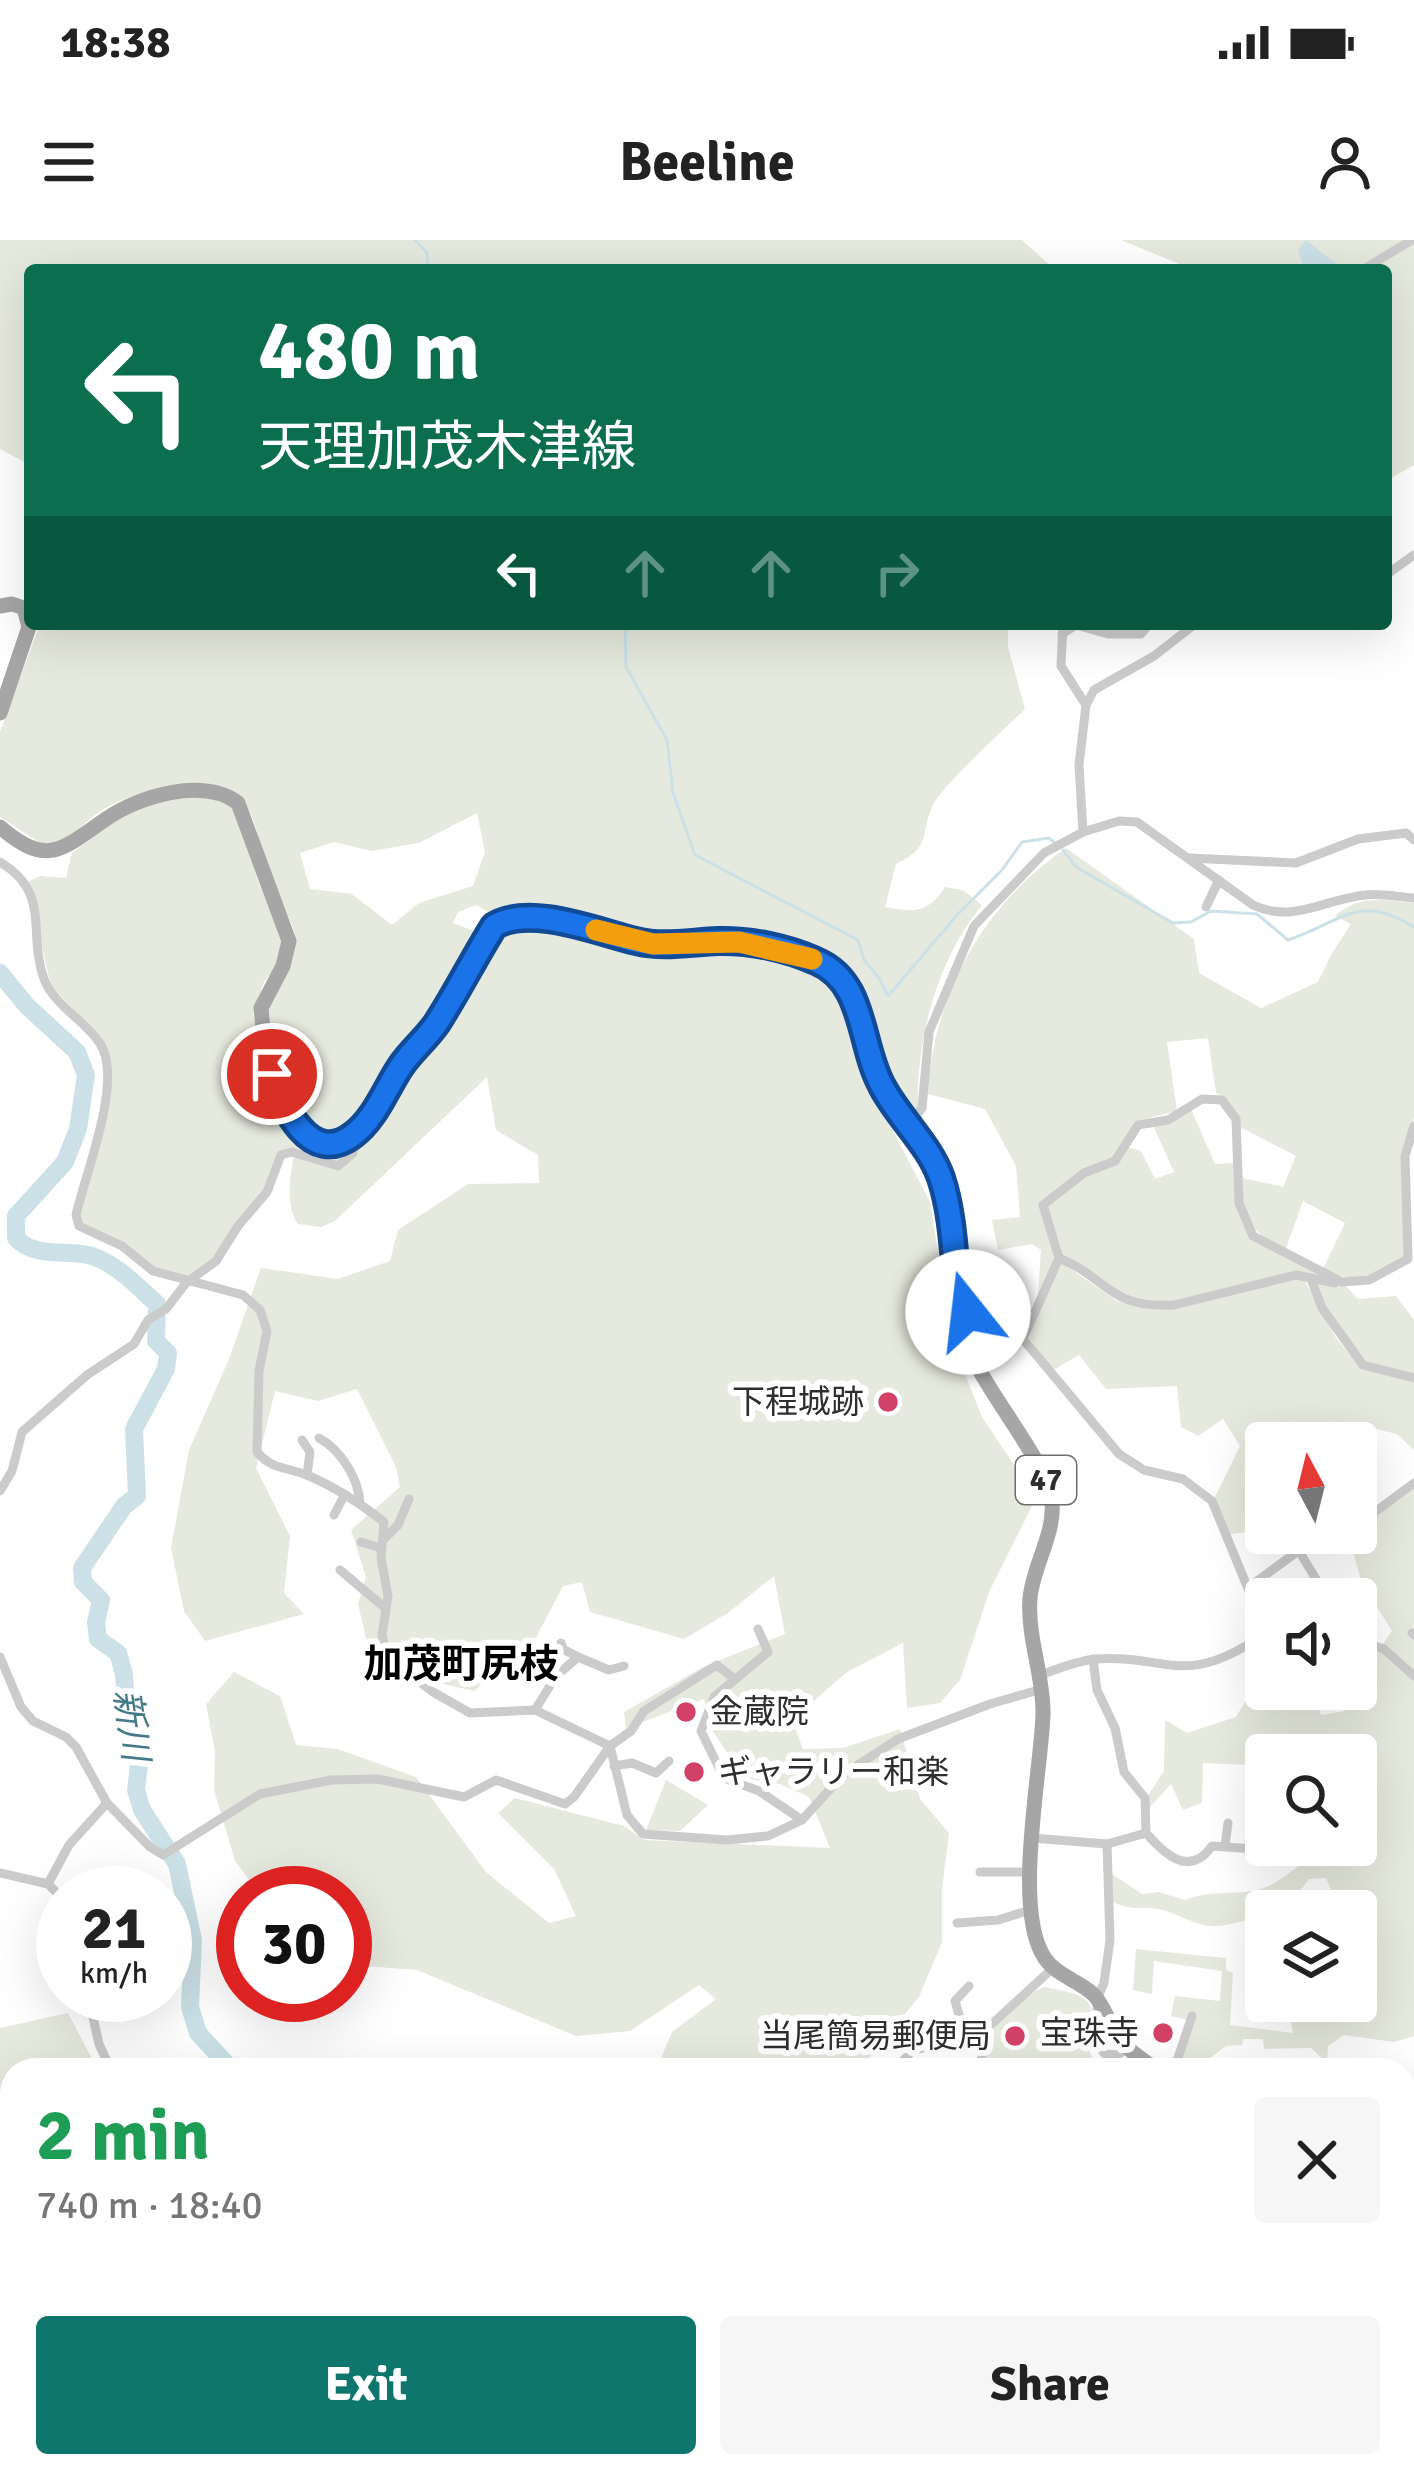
<!DOCTYPE html>
<html lang="en">
<head>
<meta charset="utf-8">
<style>
	:root { --surface:#fff; --page:#f6f6f6; --text:#222; --muted:#767676; --accent:#0f766e }
	body { margin:0; font-family:Signika,"Noto Sans JP",sans-serif; background:var(--page); color:var(--text); height:100vh; display:flex; flex-direction:column; font-size:45px; white-space:nowrap }
	* { box-sizing:border-box; margin:0 }
	p { font-size:39px; color:var(--muted) }
	.icon { flex:none; width:66px; height:66px; fill:none; stroke:currentColor; stroke-width:2; stroke-linecap:round; stroke-linejoin:round }
	.map { position:relative; flex:1; overflow:hidden }
	.panel { position:absolute; left:0px; top:1818px; width:1416px; height:420px; display:flex; flex-direction:column; background:var(--surface); border-radius:36px 36px 0 0; box-shadow:0 12px 48px #0002 }
	.panel>* { flex:none }
	.top-card { position:absolute; left:24px; top:24px; width:1368px; height:366px; border-radius:12px; box-shadow:0 12px 48px #0002; background:#0b6e4f; color:#fff; overflow:hidden }
	.needle { width:78px; rotate:353deg }
	.fabs { position:absolute; left:1245px; top:1182px; display:grid; gap:24px }
	.fabs a { display:grid; place-items:center; width:132px; height:132px; border-radius:12px; background:var(--surface); box-shadow:0 12px 48px #0002; font-size:60px }
	.speed { position:absolute; left:36px; top:1626px; display:flex; gap:24px; font-size:60px; font-weight:700; text-align:center }
	.speed>* { display:grid; place-content:center; width:156px; height:156px; border-radius:50%; background:var(--surface); box-shadow:0 12px 48px #0002; line-height:1 }
	.speed small { font-size:30px; font-weight:400 }
	.speed .limit { border:18px solid #d22; background:#fff; color:#111 }
	.pin { position:absolute; display:grid; place-items:center; width:102px; height:102px; color:#fff; margin:-51px; border:6px solid #fff; border-radius:50%; box-shadow:0 3px 12px #0007 }
	.me { position:absolute; width:132px; margin:-66px; rotate:344deg; stroke-linejoin:round; filter:drop-shadow(0 0 9px #0008) }
	.turn { display:flex; align-items:center; gap:42px; height:252px; padding:0 36px; font-size:54px }
	.turn .icon { width:156px; height:156px; stroke-width:2.5 }
	.turn b { display:block; font-size:84px; line-height:102px }
	.lanes { display:flex; align-items:center; height:114px; padding:0 36px; background:#0003; justify-content:center; gap:60px; direction:ltr }
	.lanes .off { opacity:.35 }
	.round { display:grid; place-items:center; flex:none; width:126px; height:126px; border-radius:12px; background:var(--page) }
	.summary { display:flex; align-items:center; justify-content:space-between; height:204px; padding:0 36px }
	h1 { font-size:72px; font-weight:700; line-height:90px; color:#1e9e55 }
	.action { display:flex; gap:24px; margin-top:auto; padding:24px 36px }
	.action a { flex:1; height:138px; border-radius:12px; background:var(--accent); color:#fff; font-size:48px; font-weight:700; line-height:138px; text-align:center }
	.action a+a { background:var(--page); color:var(--text) }
	.status { display:flex; justify-content:space-between; align-items:center; height:84px; padding:0 60px; background:var(--surface); direction:ltr }
	.status svg { height:33px; fill:currentColor }
	header { display:flex; justify-content:space-between; align-items:center; height:156px; padding:0 36px; background:var(--surface); font-size:54px; font-weight:700 }
	.map>svg:first-child { display:block }
</style>
</head>
<body>
<div class="status"><b>18:38</b><svg viewBox="0 0 49 12"><path d="M0 12V9h3v3zM5 12V6h3v6zM10 12V3h3v9zM15 12V0h3v12zM26 1h20v11H26zM47 4h2v5h-2z"/></svg></div>
<header><svg class="icon" aria-label="menu" viewBox="0 0 24 24"><path d="M4 6h16M4 12h16M4 18h16"/></svg>Beeline<svg class="icon" aria-label="person" viewBox="0 0 24 24"><circle cx="12" cy="8" r="4"/><path d="M4 21q1-7 8-7t8 7"/></svg></header>
<div class="map">
<svg width="1414" height="2238" viewBox="0 0 1414 2238">
	<rect width="100%" height="100%" fill="#fff"/>
	<!-- green -->
	<g fill="#e6e9dd" fill-rule="evenodd">
		<polygon points="0,0 1022,0 1053,28 30,30 30,225 0,209"/>
		<polygon points="1121,0 1414,0 1414,225 1386,241 1386,30 1194,30"/>
		<path d="M40,384H1008V407L1025,469C1007,487 941,547 933,565C919,595 933,606 896,624L885,667C914,673 928,673 945,647L963,650L982,665C937,720 916,799 918,869L908,873L875,820L857,747L822,716L658,701L493,675L476,665L458,672L453,683L485,695C462,734 376,882 338,896C290,914 266,805 268,774C269,749 286,719 295,695C290,673 275,656 267,635C258,612 260,584 245,564C220,527 147,549 113,564C82,578 80,600 42,604L0,577V492ZM477,573L485,612L473,646L419,663L392,685L352,654L310,649L300,613L334,602L371,611L419,603Z"/>
		<path d="M197,556L228,563L241,580L257,638L282,699L276,727L264,742L253,772L257,800L285,883L302,900L322,908L350,904L496,690L516,682L719,704L792,717L833,739L849,762L867,841L930,962L953,1104L982,1177L1036,1258L989,1352L960,1440L940,1463L907,1468L903,1403L847,1432L792,1480L803,1509L843,1508L900,1489L920,1559L949,1593L942,1649V1702L919,1757L859,1830H656L672,1792L716,1759L699,1745L630,1791L576,1796L417,1730L351,1725L345,1721V1653H259L235,1621L214,1550L215,1511L206,1464L234,1432L280,1456L296,1505L338,1509L416,1537L486,1632L549,1683L576,1676L554,1629L498,1573L515,1558L624,1586L644,1600L830,1608L809,1557L780,1544L743,1538L711,1488L704,1459L626,1488L624,1472L703,1427L785,1394L774,1336L728,1373L684,1399L590,1372L582,1342L563,1346L537,1396L474,1451L373,1428L358,1364L366,1337L351,1290L400,1247L396,1227L357,1149L318,1161L275,1151L256,1228L290,1296L284,1353L304,1374L205,1401L184,1371L171,1308L189,1210L229,1119L261,1028L338,1039L390,1021L398,990L468,944L539,943L538,915L496,890L487,837L335,981L321,987L298,984C285,966 290,932 295,912L285,910C261,959 230,1008 187,1040L154,1028L79,981L110,837L97,793L51,746L27,642L40,636L66,638L72,613L121,577L149,564Z"/>
		<path d="M1066,608L1194,699L1199,733L1261,768L1318,742L1332,713L1351,684L1335,676C1359,654 1384,660 1414,663V878L1403,909L1406,1017C1374,1034 1358,1047 1323,1029L1345,983L1303,961L1285,1011C1247,989 1245,980 1239,937L1283,947L1296,916L1240,887L1224,857L1216,853L1208,798L1167,802L1177,871L1141,880L1113,918L1041,964C1041,978 1046,982 1051,994C1060,1018 1048,1034 1038,1055L1041,1010L1032,1004L998,1010L992,980L1020,977L1016,926L985,869L928,854C933,754 984,664 1066,608Z"/>
		<path d="M1190,867L1215,924L1233,923C1236,1015 1264,999 1330,1040L1296,1032L1173,1062L1127,1058L1060,1015C1064,995 1043,982 1049,963L1127,907L1141,911L1155,939L1174,932L1153,885Z"/>
		<polygon points="1062,1023 1117,1061 1139,1067 1296,1038 1305,1041 1336,1098 1361,1128 1414,1142 1414,1210 1397,1194 1367,1187 1346,1203 1266,1203 1266,1289 1226,1295 1214,1259 1240,1206 1223,1179 1198,1196 1181,1187 1177,1146 1106,1149 1079,1115 1053,1130 1029,1098 1042,1062"/>
		<polygon points="1319,1044 1345,1045 1358,1059 1396,1056 1414,1080 1414,1135 1368,1124 1325,1067 1316,1047"/>
		<polygon points="1414,1247 1414,1434 1382,1405 1392,1391 1361,1341 1349,1296"/>
		<path d="M1368,1404L1380,1408L1414,1440V1796L1394,1802L1344,1795L1328,1806L1327,1823L1311,1808L1264,1809L1263,1799H1243L1242,1805L1226,1806L1198,1827L1199,1830H1179L1193,1781L1171,1776L1175,1756L1220,1761L1222,1731L1154,1721L1152,1754L1133,1750L1136,1709L1226,1718V1730L1233,1733L1230,1785L1293,1793L1287,1761H1356V1671H1327L1332,1652L1326,1638L1309,1639C1294,1664 1242,1687 1212,1686C1195,1686 1176,1672 1158,1669C1138,1666 1133,1672 1113,1662L1112,1634L1142,1654L1159,1652L1185,1660C1213,1648 1241,1658 1269,1646C1287,1638 1294,1625 1318,1617L1315,1605H1356V1515H1312L1298,1502L1280,1504L1266,1515V1559L1249,1525L1203,1523L1202,1563L1183,1570L1171,1544L1149,1568L1147,1557L1164,1531L1165,1480L1187,1493L1236,1477L1266,1426V1449C1298,1449 1311,1440 1321,1475L1345,1471C1359,1448 1355,1429 1368,1404Z"/>
		<polygon points="666,1540 708,1565 680,1591 646,1590"/>
		<path d="M1044,1747C1097,1756 1097,1762 1090,1813L1093,1818L1108,1819L1113,1830H984C984,1821 982,1808 985,1800C992,1777 1024,1756 1044,1747Z"/>
		<polygon points="68,1773 98,1830 12,1830 12,2226 544,2226 562,2238 0,2238 0,1788"/>
		<polygon points="1404,2060 1414,2062 1414,2238 845,2238 843,2226 1404,2226"/>
		<polygon points="568,2226 837,2226 839,2238 564,2238"/>
	</g>
	<!-- water -->
	<polygon fill="#cbe1e7" points="1306,0 1339,26 1340,30 1298,30 1302,23 1298,10"/>
	<g fill="none" stroke-linecap="round" stroke-linejoin="round">
		<!-- stream -->
		<g stroke="#cbe1e7" stroke-width="3">
			<polyline points="415,0 427,13 428,30"/>
			<polyline points="625,384 626,427 667,500 673,553 695,615 858,700 864,720 879,738 888,756 958,674 1002,630 1022,602 1049,598 1055,603"/>
			<path d="M1063,610L1076,627L1173,683L1191,682L1211,671L1257,674L1288,700C1343,682 1356,652 1414,687"/>
			<polyline points="971,2226 979,2238"/>
		</g>
		<!-- river -->
		<g stroke="#cbe1e7" stroke-width="18">
			<path d="M0,733L27,766L77,812L86,835L78,889L65,922L16,976V998C35,1019 68,1009 92,1016C117,1024 138,1047 157,1064L156,1101L168,1113L166,1129L134,1189L137,1256L124,1266L82,1328L83,1342L101,1360L96,1382L98,1399L118,1413L124,1434L127,1482L140,1517L136,1550L142,1570L177,1624L193,1700L190,1767L198,1793L232,1830"/>
			<polyline points="883,2238 887,2226"/>
		</g>
		<!-- minor -->
		<g stroke="#cbcbcb" stroke-width="9">
			<polyline points="1362,30 1412,0"/>
			<polyline points="1386,335 1414,315"/>
			<polyline points="1063,384 1061,426 1086,465"/>
			<polyline points="1062,394 1076,385 1108,394 1141,394 1149,384"/>
			<polyline points="1083,592 1079,525 1086,465 1094,450 1154,416 1195,384"/>
			<polyline points="1189,618 1296,623 1358,599 1406,593 1414,600"/>
			<path d="M0,622C52,653 27,692 44,739C53,764 84,780 99,802C125,838 85,934 76,975L79,986L122,1006L153,1031L243,1055L260,1070L267,1091L259,1131L257,1212C272,1230 288,1227 309,1236C335,1247 361,1264 384,1282L381,1318L388,1356L382,1395L387,1414L397,1425L433,1452L470,1473L535,1470L610,1506"/>
			<polyline points="1206,667 1219,640"/>
			<path d="M909,886L922,868L929,792L974,686L1044,613L1083,592L1119,581L1137,582L1253,665C1293,684 1325,659 1365,655C1381,653 1398,657 1414,658"/>
			<path d="M1059,1018C1111,1040 1107,1068 1174,1065L1296,1035L1335,1043"/>
			<polyline points="1311,1039 1322,1068 1363,1125 1414,1138"/>
			<path d="M959,1065L998,1096L1023,1099L1119,1214L1144,1230L1183,1239L1212,1261L1256,1368L1258,1391L1254,1401C1181,1447 1166,1414 1095,1419C1076,1421 1058,1429 1040,1435"/>
			<polyline points="1023,1099 1059,1018 1043,965 1084,933 1115,921 1138,885 1168,880 1202,859 1222,860 1236,879 1239,963 1253,996 1342,1042 1369,1040 1408,1019 1405,916 1414,886"/>
			<path d="M319,1198C341,1210 359,1239 360,1264"/>
			<polyline points="302,1200 310,1212 307,1235"/>
			<polyline points="0,1251 12,1231 22,1192 87,1135 134,1104 148,1080 166,1069 186,1043 216,1021 238,986 267,952 281,915 292,912 338,926 353,913 355,894"/>
			<polyline points="334,1275 344,1256"/>
			<polyline points="1356,1286 1414,1243"/>
			<polyline points="385,1298 398,1285 409,1259"/>
			<polyline points="361,1302 381,1308"/>
			<polyline points="1299,1311 1328,1359"/>
			<polyline points="340,1330 385,1368"/>
			<polyline points="1249,1347 1309,1303 1348,1293"/>
			<polyline points="758,1389 768,1412 714,1457 701,1491 724,1538 759,1551 802,1580"/>
			<polyline points="1412,1393 1414,1395"/>
			<polyline points="1356,1400 1384,1409 1414,1436"/>
			<polyline points="561,1403 563,1409 578,1417"/>
			<polyline points="0,1417 21,1467 33,1481 66,1497 76,1507 107,1563 150,1607 163,1615 260,1554 331,1540 378,1539 464,1557 496,1540 565,1564 574,1557 610,1506 631,1491 644,1471 717,1425 733,1438"/>
			<polyline points="535,1470 556,1436 578,1417 609,1430 624,1426"/>
			<polyline points="610,1506 627,1575 643,1594 727,1600 768,1596 802,1580 844,1534 898,1499 990,1464 1042,1449"/>
			<polyline points="614,1526 632,1523 656,1533 669,1521"/>
			<polyline points="1263,1583 1266,1600"/>
			<path d="M1146,1593C1166,1616 1190,1637 1212,1606L1268,1610L1267,1605"/>
			<polyline points="1032,1598 1107,1604 1146,1593 1145,1558 1124,1532 1115,1488 1097,1450 1093,1419"/>
			<polyline points="1107,1604 1110,1700 1104,1743 1097,1759 1097,1805 1105,1814 1118,1815 1127,1808"/>
			<polyline points="1225,1606 1228,1583"/>
			<polyline points="980,1632 1032,1632"/>
			<polyline points="0,1633 48,1644 63,1659"/>
			<polyline points="48,1644 69,1605 107,1563"/>
			<polyline points="957,1683 998,1680 1033,1669"/>
			<polyline points="88,1755 99,1804 111,1830"/>
			<polyline points="965,1796 955,1761 969,1746"/>
			<polyline points="897,1827 912,1811 983,1792 1053,1728"/>
			<polyline points="981,1830 983,1792"/>
			<polyline points="1174,1830 1192,1776"/>
			<polyline points="1404,1860 1414,1858"/>
			<polyline points="839,2226 842,2238"/>
		</g>
		<!-- primary -->
		<g stroke="#a6a6a6" stroke-width="15">
			<polyline points="0,366 12,364 24,368 29,387 0,473"/>
			<path d="M0,587C48,629 63,608 106,579C139,556 203,537 238,563L289,701L283,726L261,768L265,812L290,881L324,903L348,899L367,879L406,819L434,787L490,692C519,655 629,705 672,704C726,702 827,696 853,756C863,778 862,804 872,826C889,867 930,900 942,942C959,997 949,1058 970,1112C987,1153 1049,1225 1052,1262C1055,1294 1033,1326 1030,1358C1027,1398 1044,1436 1043,1475C1041,1532 1013,1669 1044,1717C1056,1736 1079,1740 1094,1755C1106,1768 1110,1788 1122,1802C1131,1813 1145,1821 1157,1830"/>
			<polyline points="1404,2028 1414,2030"/>
		</g>
	</g>
	<g fill="none" stroke-linecap="round" stroke-linejoin="round">
		<!-- route casing -->
		<g stroke="#114b97" stroke-width="30">
			<path id="route" d="M272,834C282,865 310,928 353,895C375,879 386,848 401,826C411,811 426,799 437,783C457,752 474,718 494,686C530,664 598,692 636,701C663,708 691,702 718,701C750,700 787,708 816,721C866,742 859,804 882,846C898,877 929,904 941,938C954,977 954,1024 959,1065L968,1072"/>
		</g>
		<!-- route -->
		<use href="#route" stroke="#1a73e8" stroke-width="21"/>
		<!-- slow -->
		<polyline stroke="#f59e0b" stroke-width="21" points="596,690 653,704 739,702 812,719"/>
	</g>
	<!-- markers -->
	<g fill="#d24267" stroke="#fff" stroke-width="4.5">
		<circle cx="888" cy="1162" r="12"/>
		<circle cx="686" cy="1472" r="12"/>
		<circle cx="694" cy="1532" r="12"/>
		<circle cx="1163" cy="1793" r="12"/>
		<circle cx="1015" cy="1796" r="12"/>
	</g>
	<g text-anchor="middle" dominant-baseline="central" stroke-width="12" stroke-linejoin="round" paint-order="stroke">
		<!-- shield labels -->
		<rect fill="#fff" stroke="#6d6d6d" stroke-width="3" x="1016" y="1216" width="60" height="48" rx="9"/>
		<g font-size="30" font-weight="bold" fill="#2e2e2e">
			<text x="1046" y="1240">47</text>
		</g>
		<!-- poi labels -->
		<g font-size="33" fill="#2e2e2e" stroke="#fff" text-anchor="end">
			<text x="864" y="1162">下程城跡</text>
			<text x="710" y="1472" text-anchor="start">金蔵院</text>
			<text x="718" y="1532" text-anchor="start">ギャラリー和楽</text>
			<text x="1139" y="1793">宝珠寺</text>
			<text x="991" y="1796">当尾簡易郵便局</text>
		</g>
		<!-- water labels -->
		<g font-size="36" font-style="italic" fill="#447987" stroke="#fff">
			<text transform="translate(131 1485) rotate(82)">新川</text>
		</g>
		<!-- quarter labels -->
		<g font-size="39" font-weight="bold" fill="#000" stroke="#fff">
			<text x="461" y="1424">加茂町尻枝</text>
		</g>
	</g>
</svg>
<div class="fabs">
<a><svg class="needle" viewBox="-14 -14 28 28"><path d="M0-13l5 13h-10z" fill="#e53935"/><path d="M0 13l5-13h-10z" fill="#767676"/></svg></a>
<a><svg class="icon" aria-label="sound" viewBox="0 0 24 24"><path d="M4 9h4l5-4v14l-5-4H4zM17 9q2 3 0 6"/></svg></a>
<a><svg class="icon" aria-label="search" viewBox="0 0 24 24"><circle cx="10" cy="10" r="6"/><path d="M15 15l6 6"/></svg></a>
<a><svg class="icon" aria-label="layers" viewBox="0 0 24 24"><path d="M12 4l9 5-9 5-9-5zM3 14l9 5 9-5"/></svg></a>
</div>
<div class="speed"><div>21<small>km/h</small></div><div class="limit">30</div></div>
<div class="pin" style="left:272px;top:834px;background:#d93025"><svg class="icon" aria-label="arrive" viewBox="0 0 24 24"><path d="M6 21V4h12l-3 4 3 4H6"/></svg></div>
<svg class="me" style="left:968px;top:1072px" viewBox="-20 -20 40 40"><circle r="19" fill="#fff"/><path d="M0-13L10 11 0 6-10 11z" fill="#1a73e8"/></svg>
<div class="top-card">
<div class="turn"><svg class="icon" aria-label="left" viewBox="0 0 24 24"><path d="M17 20v-9H6M10 6l-5 5 5 5"/></svg><div><b>480 m</b>天理加茂木津線</div></div>
<div class="lanes"><svg class="icon" aria-label="left" viewBox="0 0 24 24"><path d="M17 20v-9H6M10 6l-5 5 5 5"/></svg><svg class="icon off" aria-label="ahead" viewBox="0 0 24 24"><path d="M12 20V5M6 11l6-6 6 6"/></svg><svg class="icon off" aria-label="ahead" viewBox="0 0 24 24"><path d="M12 20V5M6 11l6-6 6 6"/></svg><svg class="icon off" aria-label="right" viewBox="0 0 24 24"><path d="M7 20v-9h11M14 6l5 5-5 5"/></svg></div>
</div>
<section class="panel">
<div class="summary"><div><h1>2 min</h1><p>740 m · 18:40</p></div><a class="round"><svg class="icon" aria-label="close" viewBox="0 0 24 24"><path d="M6 6l12 12M18 6L6 18"/></svg></a></div>
<div class="action"><a>Exit</a><a>Share</a></div>
</section>
</div>
</body>
</html>
